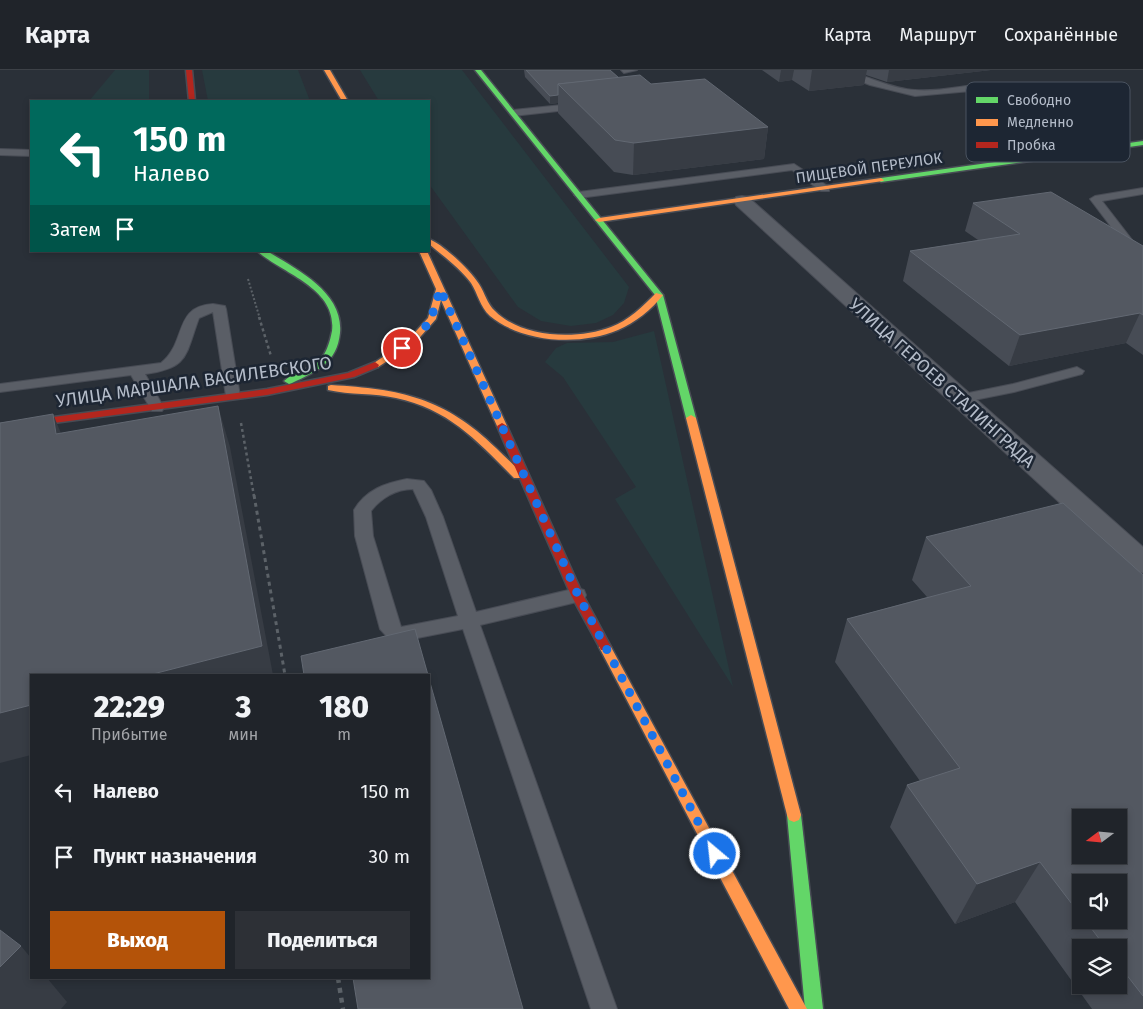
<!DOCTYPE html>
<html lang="ru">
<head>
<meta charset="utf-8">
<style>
	:root { --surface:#20242a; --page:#2d3036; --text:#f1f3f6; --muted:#a2a4a8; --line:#3d4147; --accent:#b45309 }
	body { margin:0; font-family:"Fira Sans",sans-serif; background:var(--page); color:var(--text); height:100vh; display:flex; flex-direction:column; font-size:19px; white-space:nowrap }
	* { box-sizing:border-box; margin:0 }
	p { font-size:16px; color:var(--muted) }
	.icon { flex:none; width:28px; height:28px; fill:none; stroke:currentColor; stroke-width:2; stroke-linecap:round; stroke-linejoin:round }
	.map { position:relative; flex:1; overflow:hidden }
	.details { position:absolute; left:30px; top:604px; width:400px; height:305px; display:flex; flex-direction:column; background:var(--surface); border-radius:0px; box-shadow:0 2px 8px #0003,0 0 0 1px var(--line) }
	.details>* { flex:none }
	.guide { position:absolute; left:30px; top:30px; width:400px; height:152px; border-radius:0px; box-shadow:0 2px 8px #0003,0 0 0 1px var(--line); background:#00695c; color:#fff; overflow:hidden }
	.needle { width:32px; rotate:254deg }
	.controls { position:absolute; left:1072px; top:739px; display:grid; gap:10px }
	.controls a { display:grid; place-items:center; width:55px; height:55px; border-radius:0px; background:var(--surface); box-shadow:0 2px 8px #0003,0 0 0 1px var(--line); font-size:25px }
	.pin { position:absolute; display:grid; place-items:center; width:42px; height:42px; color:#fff; margin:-21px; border:2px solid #fff; border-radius:50%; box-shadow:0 1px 5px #0007 }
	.me { position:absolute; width:55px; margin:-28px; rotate:332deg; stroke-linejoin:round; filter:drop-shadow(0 0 4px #0008) }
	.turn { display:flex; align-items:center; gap:18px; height:105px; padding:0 20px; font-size:22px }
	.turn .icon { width:65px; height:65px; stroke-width:2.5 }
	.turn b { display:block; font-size:35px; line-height:42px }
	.then { display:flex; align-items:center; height:48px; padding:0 20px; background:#0003; gap:10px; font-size:19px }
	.eta { display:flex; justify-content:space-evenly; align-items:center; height:85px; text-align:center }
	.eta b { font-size:30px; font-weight:800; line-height:35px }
	.primary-button { display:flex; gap:10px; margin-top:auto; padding:10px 20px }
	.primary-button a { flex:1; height:58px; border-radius:0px; background:var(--accent); color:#fff; font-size:20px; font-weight:800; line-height:58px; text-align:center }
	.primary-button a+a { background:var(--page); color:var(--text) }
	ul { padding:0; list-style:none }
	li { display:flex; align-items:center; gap:15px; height:65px; padding:0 20px }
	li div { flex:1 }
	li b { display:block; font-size:19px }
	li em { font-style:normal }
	header { display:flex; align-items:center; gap:30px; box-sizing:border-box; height:70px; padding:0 25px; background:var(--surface); border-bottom:1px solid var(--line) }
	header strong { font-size:24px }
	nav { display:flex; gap:28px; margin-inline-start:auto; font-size:18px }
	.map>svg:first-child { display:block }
</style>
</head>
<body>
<header>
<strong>Карта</strong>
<nav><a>Карта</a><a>Маршрут</a><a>Сохранённые</a></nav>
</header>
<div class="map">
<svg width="1143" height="939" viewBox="0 0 1143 939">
	<rect width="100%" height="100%" fill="#2a3038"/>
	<!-- green -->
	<g fill="#273a3e">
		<polygon points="115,0 149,0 149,31 89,31"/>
		<polygon points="202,0 298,0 310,31 208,31"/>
		<polygon points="360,0 462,0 629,217 624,233 613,245 596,253 571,256 541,251 518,237 429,114 429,31 379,31"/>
		<polygon points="654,261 733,617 615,429 636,417 563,307 545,292 556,278 567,273 613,272"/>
	</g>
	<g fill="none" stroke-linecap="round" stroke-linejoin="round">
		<!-- lane casing -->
		<g stroke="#484c55" stroke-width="2">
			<g id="lane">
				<polygon points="621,0 637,0 624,3"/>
				<path d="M832,0C860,0 887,19 915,20C937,22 961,16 982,14L986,17L982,20L915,26L870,15Z"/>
				<polygon points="582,33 585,34 585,38 513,46 509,43 513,40"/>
				<polygon points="0,79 31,80 31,86 0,85"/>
				<polygon points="794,94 829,117 829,121 821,121 792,100 579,128 574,125 579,122"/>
				<polygon points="1143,118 1143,124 1102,131 1136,175 1143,178 1143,187 1128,179 1090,129 1095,126"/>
				<path d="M213,234L225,236L226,239L240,326L238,329H228L226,326L213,242L199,248C185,286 189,298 145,304L164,338L162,341H152L131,305L0,322V314L161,293C187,273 173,236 213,234Z"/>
				<polygon points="1077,297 1084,301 1082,304 1014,322 959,333 952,329 954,326 1013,314"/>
				<path d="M407,409L424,411L431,420L443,447L476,542L577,518L584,520L586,525L584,530L577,532L480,555L617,939H591L463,559L397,572L390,570L380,559L355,466L354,440C366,420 385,413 407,409ZM413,419L426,447L458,546L401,557L373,466L371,441C381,428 396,419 413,419Z"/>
			</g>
		</g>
		<!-- street casing -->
		<g stroke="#484c55" stroke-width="2">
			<polygon id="street" points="742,126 748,127 1143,477 1143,503 1133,500 736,135 734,131 736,127"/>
		</g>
		<!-- fast casing -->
		<g stroke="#484c55" stroke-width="3">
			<g id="fast">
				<polygon points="475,0 481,0 663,225 696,348 694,350 691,351 686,348 655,225"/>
				<polygon points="1143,71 1143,75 881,112 878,110 881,108"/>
				<path d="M257,181H267C296,199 344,222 340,263C337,293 317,301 292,313L289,314L284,311C294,301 310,301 320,290C327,282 330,271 332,261C337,218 283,204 257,181Z"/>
				<polygon points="794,738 799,740 801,745 823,939 805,939 787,745 789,740"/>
			</g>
		</g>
		<!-- slow casing -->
		<g stroke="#484c55" stroke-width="3">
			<g id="slow">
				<polygon points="324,0 330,0 348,31 342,31"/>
				<polygon points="881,108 884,110 883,111 599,152 595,150 599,148"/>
				<path d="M429,169C444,175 471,201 479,214C485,223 487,234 495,241C522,268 577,270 611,257C628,251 643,236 656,223L663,225C652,239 635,253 618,260C580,276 523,273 490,246C480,237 478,224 471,213C460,198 443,186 429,174Z"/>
				<polygon points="419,181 427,181 507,356 505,358 499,358 497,356 441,230 436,249 414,274 378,297 372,297 371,295 408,270 428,248 436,219"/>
				<path d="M331,315C401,319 445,328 496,378C505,387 516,396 523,406L522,408H514C478,372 449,339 396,328C374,323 350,325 328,320V316Z"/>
				<polygon points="691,345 696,348 801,745 799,750 794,752 789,750 787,745 686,348"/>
				<polygon points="605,572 609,574 611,577 807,939 789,939 599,577 601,574"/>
			</g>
		</g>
		<!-- jam casing -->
		<g stroke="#484c55" stroke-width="3">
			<g id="jam">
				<polygon points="186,0 192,0 195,31 189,31"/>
				<polygon points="375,292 379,295 378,297 354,307 267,325 0,360 0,354 267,319 348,303"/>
				<polygon points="502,353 507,356 583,525 611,577 609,580 601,580 571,525 497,356"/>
			</g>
		</g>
		<!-- path-far3 -->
		<polyline stroke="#5c6268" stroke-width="2" stroke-dasharray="2 2" stroke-linecap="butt" points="248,209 260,249"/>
		<!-- path-far2 -->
		<g stroke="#5c6268" stroke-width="2.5" stroke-dasharray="3 3" stroke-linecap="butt">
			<polyline points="259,247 271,286"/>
			<polyline points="241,353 254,426"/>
		</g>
		<!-- path-far1 -->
		<polyline stroke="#5c6268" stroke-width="3" stroke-dasharray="4 4" stroke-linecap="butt" points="254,425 285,605"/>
		<!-- path -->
		<polyline stroke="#5c6268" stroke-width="4.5" stroke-dasharray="5 5" stroke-linecap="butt" points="338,908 343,939"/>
		<!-- lane -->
		<use href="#lane" fill="#5a5e66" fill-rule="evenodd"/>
		<!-- street -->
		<use href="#street" fill="#5a5e66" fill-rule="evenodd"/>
		<!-- fast -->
		<use href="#fast" fill="#63d668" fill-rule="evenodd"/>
		<!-- slow -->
		<use href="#slow" fill="#ff974d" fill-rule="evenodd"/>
		<!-- jam -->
		<use href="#jam" fill="#b3261e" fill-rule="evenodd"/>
	</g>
	<!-- wall -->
	<g fill="#474c55" fill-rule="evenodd">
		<polygon points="524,0 610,0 619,8 651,14 768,57 764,89 633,105 614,102 558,43 558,33 550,34 525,7"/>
		<polygon points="762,0 991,0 887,12 866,5 864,15 809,21 792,10 779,12"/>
		<polygon points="973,133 1143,176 1143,285 1126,273 1009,296 903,211 910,181 978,170 965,161"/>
		<path d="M926,467L1143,505V939H1092L1015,832L955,854L890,757L907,715L920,711L835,592L847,549L927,527L912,510ZM1081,812L1119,850H1081ZM1081,878H1119V915H1081Z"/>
	</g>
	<!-- shaded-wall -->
	<g fill="#373c44">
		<polygon points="781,0 794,0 792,10 779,12"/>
		<polygon points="812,0 867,0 864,15 809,21"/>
		<polygon points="889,0 991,0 887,12"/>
		<polygon points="558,25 558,33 550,34 550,26"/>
		<polygon points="768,57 764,89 633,105 634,73"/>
		<polygon points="1140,243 1126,273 1009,296 1020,265"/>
		<polygon points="218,336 230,377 273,605 149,605"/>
		<polygon points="53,344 70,385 56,364"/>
		<polygon points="31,635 31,685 0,693 0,643"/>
		<polygon points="1040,792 1015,832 955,854 977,814"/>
		<polygon points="21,876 31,888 31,908 47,908 67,932 61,939 0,939 0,897"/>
	</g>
	<!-- building -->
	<g fill="#535861" stroke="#626872" fill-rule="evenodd">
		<polygon points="526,0 610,0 619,8 558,14 558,25 550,26"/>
		<polygon points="640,5 651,14 705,9 768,57 634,73 615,70 558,14"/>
		<polygon points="1051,122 1143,176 1143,245 1140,243 1020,265 910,181 1020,164 973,133"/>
		<polygon points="218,336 262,576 149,605 31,605 31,635 0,643 0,353 53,344 56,364"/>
		<path d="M1063,433L1143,505V926L1119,895V878H1106L1085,850H1119V812H1081V846L1040,792L977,814L907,715L960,698L847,549L971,516L926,467ZM1081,748H1119V785H1081Z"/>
		<polygon points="415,559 428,605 304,605 301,586"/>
		<polygon points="429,609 523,939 358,939 353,908 429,908"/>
		<polygon points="0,860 21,876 0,897"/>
	</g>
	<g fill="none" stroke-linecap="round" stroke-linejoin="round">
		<!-- route -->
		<path stroke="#1a73e8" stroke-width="9" stroke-dasharray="0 16.2" d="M402,278C429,259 432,249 440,219L578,525L715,784"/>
	</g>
	<g text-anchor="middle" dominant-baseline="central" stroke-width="5" stroke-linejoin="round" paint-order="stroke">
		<!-- far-street labels -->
		<g font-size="15" fill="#b4bcc9" stroke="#1d2633">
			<text transform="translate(869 98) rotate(-8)">ПИЩЕВОЙ ПЕРЕУЛОК</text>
		</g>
		<!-- street labels -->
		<g font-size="18" fill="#b4bcc9" stroke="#1d2633">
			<text transform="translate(194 312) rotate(-8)">УЛИЦА МАРШАЛА ВАСИЛЕВСКОГО</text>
			<text transform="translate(942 313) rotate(42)">УЛИЦА ГЕРОЕВ СТАЛИНГРАДА</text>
		</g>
	</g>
	<!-- legend -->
	<rect x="966" y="12" width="164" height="80" rx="8" fill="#1d2633" stroke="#4a5360" stroke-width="1"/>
	<rect x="976" y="27" width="22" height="6" fill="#63d668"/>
	<rect x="976" y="49" width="22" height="7" fill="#ff974d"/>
	<rect x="976" y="72" width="22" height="6" fill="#b3261e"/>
	<g font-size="14" fill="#b4bcc9">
		<text x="1007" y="35">Свободно</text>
		<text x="1007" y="57">Медленно</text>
		<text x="1007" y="80">Пробка</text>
	</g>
</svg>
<div class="controls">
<a><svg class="needle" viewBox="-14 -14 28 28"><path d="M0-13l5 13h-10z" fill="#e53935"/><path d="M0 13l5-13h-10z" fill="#a2a4a8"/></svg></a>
<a><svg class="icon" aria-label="sound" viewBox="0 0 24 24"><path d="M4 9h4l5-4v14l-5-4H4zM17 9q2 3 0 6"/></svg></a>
<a><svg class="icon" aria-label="layers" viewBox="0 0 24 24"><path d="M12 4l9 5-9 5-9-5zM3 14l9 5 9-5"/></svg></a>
</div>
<div class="pin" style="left:402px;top:278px;background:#d93025"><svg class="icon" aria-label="arrive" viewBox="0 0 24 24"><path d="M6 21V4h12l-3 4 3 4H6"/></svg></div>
<svg class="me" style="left:715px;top:784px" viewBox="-20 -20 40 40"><circle r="17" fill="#1a73e8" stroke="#fff" stroke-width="3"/><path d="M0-11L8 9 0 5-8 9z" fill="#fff"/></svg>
<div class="guide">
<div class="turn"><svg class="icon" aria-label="left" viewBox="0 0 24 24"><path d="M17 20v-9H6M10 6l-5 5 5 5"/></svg><div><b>150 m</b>Налево</div></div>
<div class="then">Затем<svg class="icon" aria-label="arrive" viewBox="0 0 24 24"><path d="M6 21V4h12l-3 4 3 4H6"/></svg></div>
</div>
<section class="details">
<div class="eta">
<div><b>22:29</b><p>Прибытие</p></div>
<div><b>3</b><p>мин</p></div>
<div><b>180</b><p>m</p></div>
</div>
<ul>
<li><svg class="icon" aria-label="left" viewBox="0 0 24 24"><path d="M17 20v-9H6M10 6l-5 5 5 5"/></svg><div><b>Налево</b></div><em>150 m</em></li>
<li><svg class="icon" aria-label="arrive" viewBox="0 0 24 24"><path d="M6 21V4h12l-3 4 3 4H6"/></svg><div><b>Пункт назначения</b></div><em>30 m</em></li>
</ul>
<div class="primary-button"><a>Выход</a><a>Поделиться</a></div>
</section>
</div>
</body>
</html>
